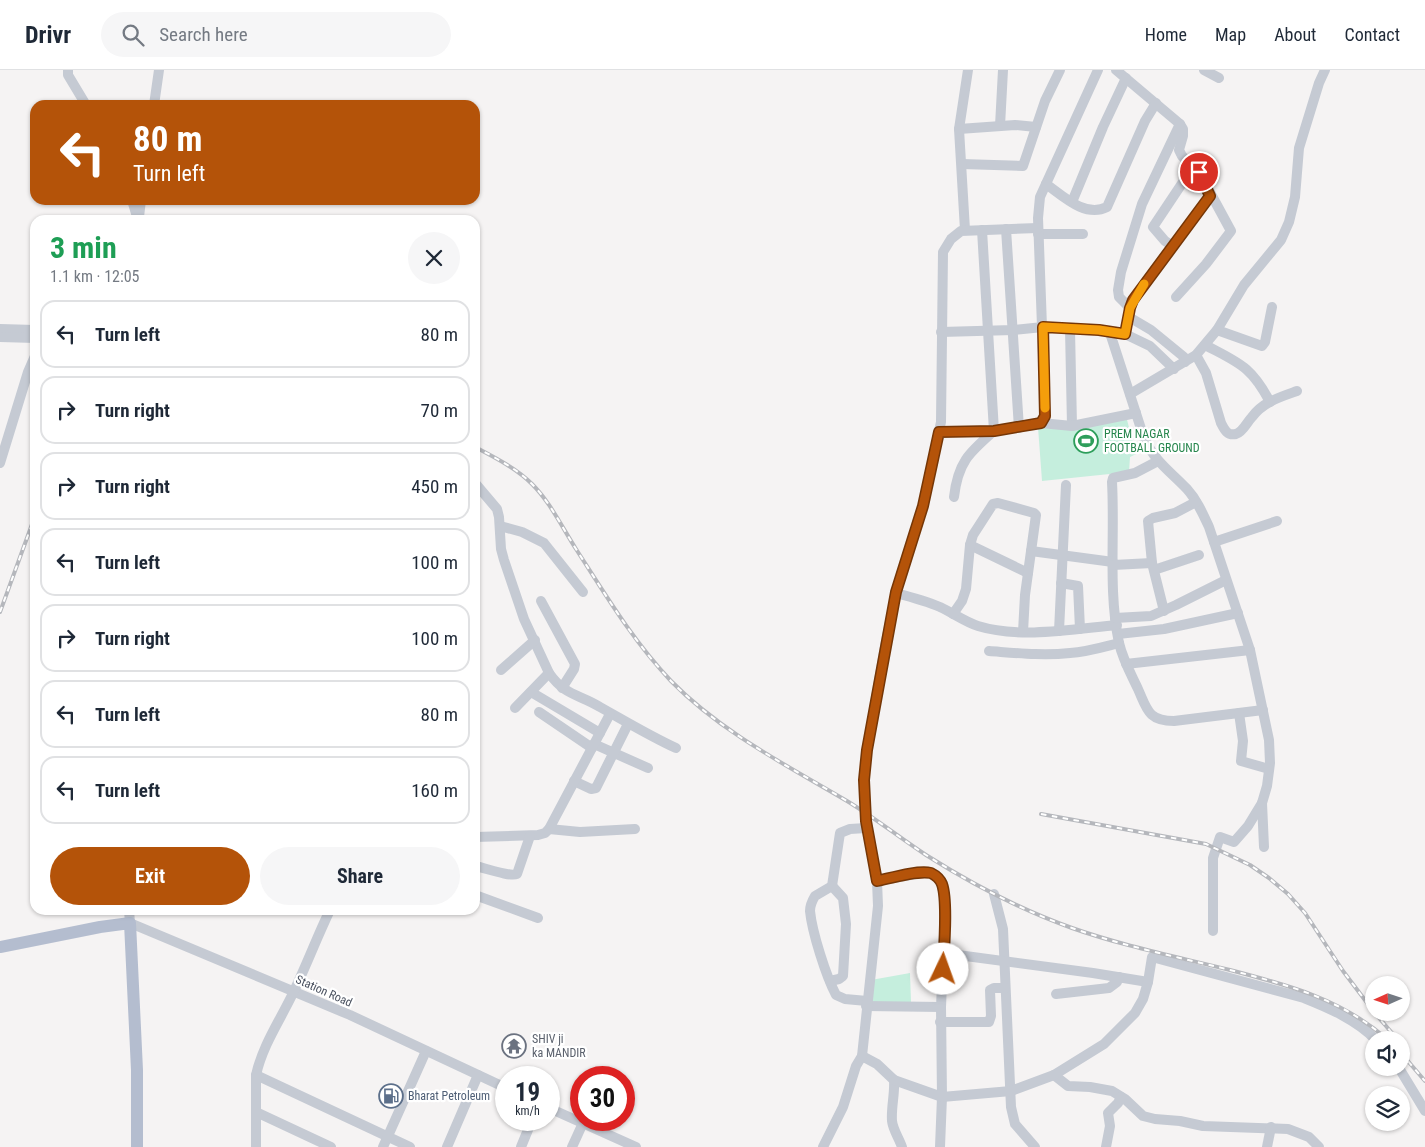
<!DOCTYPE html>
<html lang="en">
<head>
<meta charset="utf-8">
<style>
	:root { --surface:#fff; --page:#f6f6f7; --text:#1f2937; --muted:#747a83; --line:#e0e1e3; --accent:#b45309 }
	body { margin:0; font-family:"Roboto Condensed",sans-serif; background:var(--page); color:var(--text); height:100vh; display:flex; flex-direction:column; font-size:19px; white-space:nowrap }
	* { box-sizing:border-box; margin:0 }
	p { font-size:16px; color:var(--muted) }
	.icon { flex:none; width:28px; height:28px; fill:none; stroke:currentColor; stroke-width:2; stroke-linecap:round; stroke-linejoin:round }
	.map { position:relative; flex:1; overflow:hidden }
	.sheet { position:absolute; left:30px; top:145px; width:450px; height:700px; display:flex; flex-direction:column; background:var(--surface); border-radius:15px; box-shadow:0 1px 4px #0004 }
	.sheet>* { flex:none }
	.banner { position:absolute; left:30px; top:30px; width:450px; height:105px; border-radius:15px; box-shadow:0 1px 4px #0004; background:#b45309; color:#fff; overflow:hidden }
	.needle { width:32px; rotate:267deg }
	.buttons { position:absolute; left:1365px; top:906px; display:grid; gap:10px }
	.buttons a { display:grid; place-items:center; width:45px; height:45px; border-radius:50%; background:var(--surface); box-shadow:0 1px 4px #0004; font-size:25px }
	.speed { position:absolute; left:495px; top:996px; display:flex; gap:10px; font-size:25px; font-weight:700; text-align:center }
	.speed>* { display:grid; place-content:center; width:65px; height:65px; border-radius:50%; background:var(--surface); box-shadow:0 1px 4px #0004; line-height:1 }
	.speed small { font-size:12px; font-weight:400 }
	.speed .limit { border:8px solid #d22; background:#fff; color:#111 }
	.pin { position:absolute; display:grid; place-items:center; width:42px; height:42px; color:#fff; margin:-21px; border:2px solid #fff; border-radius:50%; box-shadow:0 1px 5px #0007 }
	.me { position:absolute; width:55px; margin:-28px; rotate:3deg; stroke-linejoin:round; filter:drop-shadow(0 0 4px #0008) }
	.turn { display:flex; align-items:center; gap:18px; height:105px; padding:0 20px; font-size:22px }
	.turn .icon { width:65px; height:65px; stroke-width:2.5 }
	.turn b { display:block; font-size:35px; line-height:42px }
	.round { display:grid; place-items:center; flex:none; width:52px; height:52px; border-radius:26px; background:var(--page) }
	.headline { display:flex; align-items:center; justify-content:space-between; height:85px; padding:0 20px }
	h1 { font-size:30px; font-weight:700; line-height:38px; color:#1e9e55 }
	.primary-button { display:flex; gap:10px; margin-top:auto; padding:10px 20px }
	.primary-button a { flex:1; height:58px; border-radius:30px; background:var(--accent); color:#fff; font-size:20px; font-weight:700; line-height:58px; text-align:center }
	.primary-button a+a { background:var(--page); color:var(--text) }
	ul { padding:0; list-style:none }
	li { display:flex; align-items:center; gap:15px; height:68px; margin:0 10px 8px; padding:0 10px; border:2px solid var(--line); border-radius:15px }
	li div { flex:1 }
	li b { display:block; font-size:19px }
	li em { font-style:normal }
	header { display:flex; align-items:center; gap:30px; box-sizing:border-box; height:70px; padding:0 25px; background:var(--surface); border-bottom:1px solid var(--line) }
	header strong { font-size:24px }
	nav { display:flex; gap:28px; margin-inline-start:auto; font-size:18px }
	.search { width:350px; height:45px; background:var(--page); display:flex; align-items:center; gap:12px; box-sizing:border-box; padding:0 18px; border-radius:28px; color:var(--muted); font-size:19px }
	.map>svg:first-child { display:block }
</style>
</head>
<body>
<header>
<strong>Drivr</strong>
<div class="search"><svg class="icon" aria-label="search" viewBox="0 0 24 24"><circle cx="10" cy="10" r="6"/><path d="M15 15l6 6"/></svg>Search here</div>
<nav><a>Home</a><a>Map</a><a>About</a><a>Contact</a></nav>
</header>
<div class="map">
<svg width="1425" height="1077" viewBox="0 0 1425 1077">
	<rect width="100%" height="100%" fill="#f5f3f3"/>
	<!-- green -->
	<g fill="#c5eedd">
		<polygon points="1126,346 1136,384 1130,387 1129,402 1042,411 1038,357"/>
		<polygon points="910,903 911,932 869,932 871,910"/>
	</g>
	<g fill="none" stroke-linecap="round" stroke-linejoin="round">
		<!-- minor -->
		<g stroke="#c5cad3" stroke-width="10">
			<polyline points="68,0 68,5 86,35"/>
			<polyline points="1116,0 1180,54 1183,59 1183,66 1179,80 1182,86 1199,102 1231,161 1206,194 1176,227"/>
			<polyline points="1204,0 1219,8"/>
			<polyline points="154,35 159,0"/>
			<polyline points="1000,56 1003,0"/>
			<polyline points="959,59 1015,55 1036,57"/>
			<polyline points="962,94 1023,96 1045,31 1060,0"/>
			<path d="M1046,114C1063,126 1085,148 1107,137L1145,51L1156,33"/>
			<polyline points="132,130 138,150"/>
			<polyline points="1072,132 1103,57 1126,8"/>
			<polyline points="139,147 141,130"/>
			<polyline points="1006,159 1019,358"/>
			<polyline points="965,160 959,59 968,0"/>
			<polyline points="1038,164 1083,164"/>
			<polyline points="1173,176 1165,171 1153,157 1193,97"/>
			<polyline points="1130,238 1144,214 1210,126"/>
			<polyline points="1129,247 1151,260 1184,287 1185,292"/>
			<polyline points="0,259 35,260"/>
			<polyline points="1070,259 1072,356"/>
			<polyline points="1217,260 1262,276 1265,272 1272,237"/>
			<polyline points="941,262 1013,260 1043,257 1099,260 1125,264 1150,276 1174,299"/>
			<path d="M1110,263L1144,368C1156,393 1169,400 1187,419C1197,430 1203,444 1209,457L1250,580L1269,670L1270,693L1267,716L1262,733L1264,777"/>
			<polyline points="1125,264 1130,238 1119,227 1118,220 1121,202 1142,134 1180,54"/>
			<polyline points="0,267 35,268"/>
			<path d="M1205,275C1239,293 1251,296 1270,332"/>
			<path d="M1196,285L1206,303L1221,353C1224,359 1227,366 1236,364C1243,362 1247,352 1252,347C1263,332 1280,327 1297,321"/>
			<polyline points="1130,324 1196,285 1217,260 1244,215 1281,170 1289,152 1295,127 1299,78 1319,13 1325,0"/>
			<polyline points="1041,353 1072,356 1136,343"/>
			<polyline points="939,362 994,361 1041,353 1045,346 1045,338 1038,148 1040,127 1098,0"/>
			<path d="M1158,391L1135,403L1113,408L1112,412C1115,466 1108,521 1119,573C1123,590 1131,604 1138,619C1147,639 1148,651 1174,651L1263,640"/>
			<polyline points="0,393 28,302 35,286"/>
			<path d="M475,413L497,439L499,447L501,479L504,490L524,549L549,603C565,626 579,624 600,637C625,651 650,666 676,678"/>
			<path d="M954,427C958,392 969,383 994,361L982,160"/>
			<polyline points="500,456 522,462 544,473 583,522"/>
			<polyline points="1214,472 1277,451"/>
			<polyline points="970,475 1028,503"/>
			<polyline points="1031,481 1113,492"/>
			<polyline points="1113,495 1152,493"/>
			<polyline points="1154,500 1199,485"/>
			<polyline points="1061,513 1078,516 1080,559"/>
			<path d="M896,523C911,527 926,531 940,537C953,543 965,552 978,556C1020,569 1074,559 1117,555"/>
			<polyline points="541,531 575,594 574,599 562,618"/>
			<polyline points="1164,541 1152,493 1148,451 1153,448 1175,443 1196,432"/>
			<polyline points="953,544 962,531 966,519 970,475 973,465 993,434 998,433 1034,443 1036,445 1025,525 1023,562"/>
			<polyline points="1115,548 1151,546 1176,535 1226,510"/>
			<polyline points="1059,561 1066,415"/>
			<polyline points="1118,564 1164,559 1238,543"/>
			<path d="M989,581C1016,583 1043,586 1070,583C1087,582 1103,577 1119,573"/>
			<polyline points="1126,594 1250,580"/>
			<polyline points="501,600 535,570"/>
			<polyline points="531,622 600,663"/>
			<polyline points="515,638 549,603"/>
			<polyline points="539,642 592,678"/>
			<polyline points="1239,643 1243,671 1241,691 1269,699"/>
			<polyline points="594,674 648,698"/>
			<polyline points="574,711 591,719 596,718 628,654"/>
			<polyline points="865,732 864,710 867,680 885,576 896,523 923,435 941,352 943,182 951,169 961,161 1038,158"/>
			<path d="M866,758L850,759L840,763L832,816L815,826C812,831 810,835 810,841C812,862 826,906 836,925L845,929L867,931"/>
			<polyline points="549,759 580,762 635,759"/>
			<polyline points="475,767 538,765 545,763 549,759 610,644"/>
			<path d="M475,796C485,798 510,807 517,804L530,766"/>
			<polyline points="877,811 921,803 931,803 937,807 941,813 944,825 944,867 941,937 942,1027 940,1077"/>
			<polyline points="994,824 1003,859 1011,1037 1015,1054 1035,1077"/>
			<polyline points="475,825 538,848"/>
			<polyline points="129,840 130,853 350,945 506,1018"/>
			<polyline points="1213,861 1213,788 1220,767 1234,772 1248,756 1262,733"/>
			<polyline points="943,883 1093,903 1148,912"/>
			<polyline points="830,911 839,909 843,906 846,854 843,828 832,816"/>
			<polyline points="1056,924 1109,918 1117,912 1119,907"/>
			<polyline points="866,936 941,937"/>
			<polyline points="940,952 989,952 991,946 990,920 994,918 1005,918"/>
			<path d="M862,986L877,994L894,1010C895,1024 891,1037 892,1051C893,1060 899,1068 902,1077"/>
			<polyline points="1399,998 1425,1041"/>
			<polyline points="256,1005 410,1077"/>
			<polyline points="1054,1005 1068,1016 1090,1017 1112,1021 1125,1029 1143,1046 1155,1049 1180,1051 1203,1056 1288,1059 1309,1067 1319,1077"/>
			<path d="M894,1010L942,1027L1011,1021L1054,1005L1104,974L1135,943L1143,929L1148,912L1152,887L1304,928C1329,938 1357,950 1376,970"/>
			<polyline points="549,1038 636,1077"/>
			<polyline points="256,1042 331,1077"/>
			<path d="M256,1077V1005C263,974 281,949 294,921C307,894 317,867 330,840"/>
			<polyline points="383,1077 426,981"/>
			<polyline points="447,1077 478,1005"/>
			<polyline points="521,1077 532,1050"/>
			<polyline points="572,1077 583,1053"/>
			<polyline points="823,1077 843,1037 856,996 862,986 878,836 877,811 866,751"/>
			<polyline points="1106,1077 1110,1056 1108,1043 1118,1033 1121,1027"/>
			<polyline points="1267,1077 1271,1057"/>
		</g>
		<!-- major -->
		<polyline stroke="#b4bdcf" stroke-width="12" points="0,877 100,857 130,853 137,1000 137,1077"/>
		<!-- rail casing -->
		<g stroke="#b5b7bc" stroke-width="4">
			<g id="rail">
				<path d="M475,377C494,387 516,398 532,414C550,432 562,457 576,479C605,524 633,571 671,611C721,662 786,695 847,731C875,748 900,768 926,785C972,814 1021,840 1072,858C1123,876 1178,887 1230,900C1288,915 1342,929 1388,970"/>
				<polyline points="0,542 35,446"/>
				<polyline points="1041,744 1206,774 1250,795 1269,808 1288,824 1305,843 1343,901 1374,942"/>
				<polyline points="1374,942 1398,970"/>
				<polyline points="1401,983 1425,1011"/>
			</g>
		</g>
		<!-- rail -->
		<use href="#rail" stroke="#fff" stroke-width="2" stroke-dasharray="5.5" stroke-linecap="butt"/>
		<!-- minor-bridge -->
		<polyline stroke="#c5cad3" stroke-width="10" points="865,732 866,751"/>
	</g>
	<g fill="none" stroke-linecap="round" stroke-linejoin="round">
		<!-- route casing -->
		<g stroke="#753606" stroke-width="12">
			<path id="route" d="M943,899C944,879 948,831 942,814C940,809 935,805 931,803C917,800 891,808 877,811L866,751L864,710L867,680L896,522L923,436L939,362L994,361L1041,353L1045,346L1043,257L1099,260L1125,264L1130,238L1133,230L1210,126L1199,102"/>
		</g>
		<!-- route -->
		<use href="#route" stroke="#b45309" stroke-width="9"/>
		<!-- slow -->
		<polyline stroke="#f59e0b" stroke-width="9" points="1045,338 1043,257 1099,260 1125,264 1130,238 1144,214"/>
	</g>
	<!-- icons -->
	<defs>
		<g id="stadium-ring" transform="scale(1.25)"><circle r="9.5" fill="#fff" stroke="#2e9e5b" stroke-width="1.5"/><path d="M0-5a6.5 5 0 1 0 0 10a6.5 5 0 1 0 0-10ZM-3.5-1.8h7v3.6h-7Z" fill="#2e9e5b"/></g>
		<g id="temple-ring" transform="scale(1.25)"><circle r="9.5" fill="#fff" stroke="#6b7280" stroke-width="1.5"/><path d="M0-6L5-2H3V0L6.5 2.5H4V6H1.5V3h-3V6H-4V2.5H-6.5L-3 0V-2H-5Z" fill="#6b7280"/></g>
		<g id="fuel-ring" transform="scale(1.25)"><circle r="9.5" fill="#fff" stroke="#5c6f8a" stroke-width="1.5"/><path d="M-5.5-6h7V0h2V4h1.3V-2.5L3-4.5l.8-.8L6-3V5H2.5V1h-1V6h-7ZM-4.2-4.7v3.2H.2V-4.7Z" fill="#5c6f8a"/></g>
	</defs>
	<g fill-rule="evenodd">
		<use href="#stadium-ring" x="1086" y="371"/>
		<use href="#temple-ring" x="514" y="976"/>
		<use href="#fuel-ring" x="391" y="1026"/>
	</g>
	<g text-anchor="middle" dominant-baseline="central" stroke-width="4.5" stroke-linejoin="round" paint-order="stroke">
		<!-- leisure labels -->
		<g font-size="12" fill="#27864d" stroke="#fff" text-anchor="start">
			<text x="1104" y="364">PREM NAGAR<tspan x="1104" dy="14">FOOTBALL GROUND</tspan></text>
		</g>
		<!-- street labels -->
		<g font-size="12" fill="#4b5260" stroke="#fff">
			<text transform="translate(324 921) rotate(24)">Station Road</text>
		</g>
		<!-- worship labels -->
		<g font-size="12" fill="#5b616d" stroke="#fff" text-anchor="start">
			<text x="532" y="969">SHIV ji<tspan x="532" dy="14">ka MANDIR</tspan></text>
		</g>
		<!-- service labels -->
		<g font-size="12" fill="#4e5e75" stroke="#fff" text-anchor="start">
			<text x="408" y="1026">Bharat Petroleum</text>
		</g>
	</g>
</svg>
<div class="buttons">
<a><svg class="needle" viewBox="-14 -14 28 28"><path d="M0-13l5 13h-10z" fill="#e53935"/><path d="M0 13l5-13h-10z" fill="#747a83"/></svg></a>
<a><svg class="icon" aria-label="sound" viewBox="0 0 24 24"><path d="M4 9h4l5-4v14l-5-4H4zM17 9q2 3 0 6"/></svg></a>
<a><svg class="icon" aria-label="layers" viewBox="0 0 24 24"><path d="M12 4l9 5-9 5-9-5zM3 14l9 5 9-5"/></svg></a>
</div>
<div class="speed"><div>19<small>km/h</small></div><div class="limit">30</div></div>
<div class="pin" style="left:1199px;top:102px;background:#d93025"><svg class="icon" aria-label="arrive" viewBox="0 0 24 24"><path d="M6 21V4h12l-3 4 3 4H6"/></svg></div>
<svg class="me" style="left:943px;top:899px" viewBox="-20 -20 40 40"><circle r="19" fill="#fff"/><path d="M0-13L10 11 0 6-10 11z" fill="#b45309"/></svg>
<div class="banner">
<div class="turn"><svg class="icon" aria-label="left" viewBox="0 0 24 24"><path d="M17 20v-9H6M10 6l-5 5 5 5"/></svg><div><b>80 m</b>Turn left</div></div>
</div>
<section class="sheet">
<div class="headline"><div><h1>3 min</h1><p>1.1 km · 12:05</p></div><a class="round"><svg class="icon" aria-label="close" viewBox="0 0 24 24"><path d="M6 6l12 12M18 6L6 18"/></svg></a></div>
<ul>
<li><svg class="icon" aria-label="left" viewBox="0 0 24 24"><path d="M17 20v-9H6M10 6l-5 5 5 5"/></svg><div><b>Turn left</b></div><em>80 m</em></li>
<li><svg class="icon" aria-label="right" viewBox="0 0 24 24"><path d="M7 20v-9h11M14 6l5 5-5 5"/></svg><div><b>Turn right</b></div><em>70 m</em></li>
<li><svg class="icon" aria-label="right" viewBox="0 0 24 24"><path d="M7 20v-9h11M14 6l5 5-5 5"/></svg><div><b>Turn right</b></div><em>450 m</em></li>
<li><svg class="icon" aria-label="left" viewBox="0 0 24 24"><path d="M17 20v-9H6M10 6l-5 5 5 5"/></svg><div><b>Turn left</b></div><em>100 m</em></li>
<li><svg class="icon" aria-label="right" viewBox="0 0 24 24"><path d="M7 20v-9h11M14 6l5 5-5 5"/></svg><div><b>Turn right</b></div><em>100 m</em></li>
<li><svg class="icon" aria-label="left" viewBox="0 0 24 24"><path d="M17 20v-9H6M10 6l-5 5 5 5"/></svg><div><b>Turn left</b></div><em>80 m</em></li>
<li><svg class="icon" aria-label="left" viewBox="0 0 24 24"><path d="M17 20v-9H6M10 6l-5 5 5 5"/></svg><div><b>Turn left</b></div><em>160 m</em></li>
</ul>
<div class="primary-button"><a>Exit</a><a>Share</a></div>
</section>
</div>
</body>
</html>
